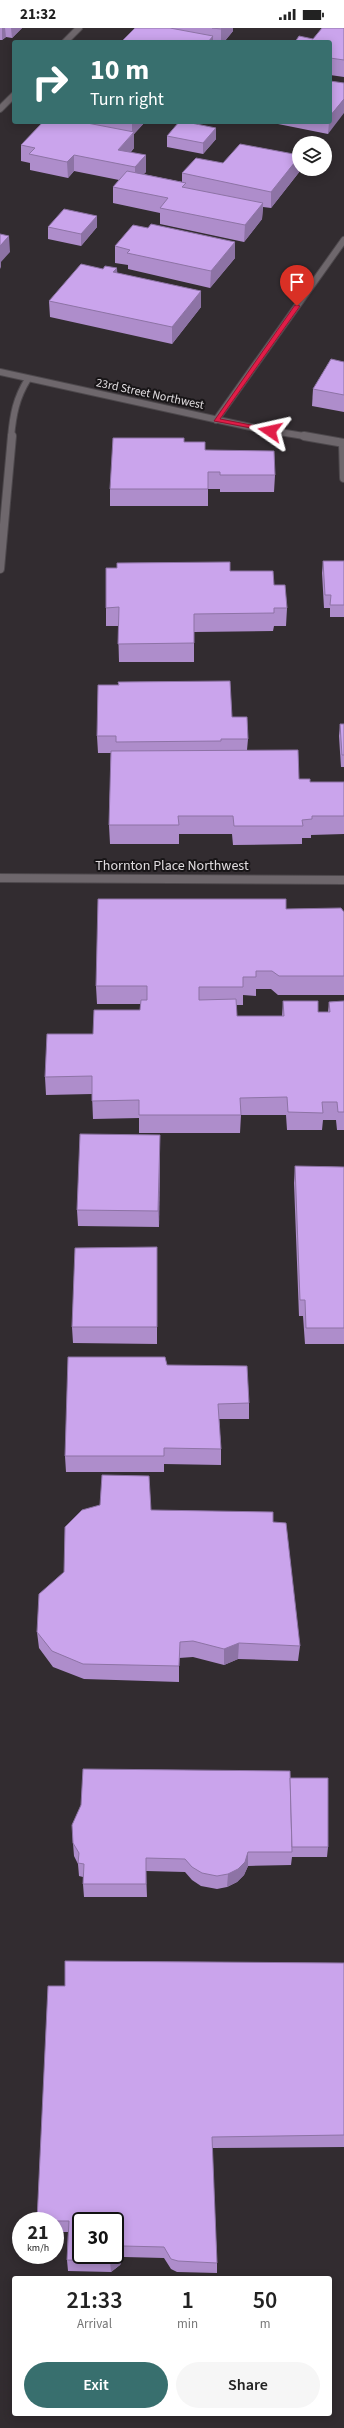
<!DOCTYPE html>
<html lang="en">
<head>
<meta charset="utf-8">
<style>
	:root { --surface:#fff; --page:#f6f6f6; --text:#222; --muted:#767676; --accent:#386f6e }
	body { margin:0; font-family:"Source Sans 3",sans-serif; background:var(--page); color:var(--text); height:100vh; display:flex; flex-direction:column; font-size:15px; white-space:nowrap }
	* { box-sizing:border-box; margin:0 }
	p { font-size:13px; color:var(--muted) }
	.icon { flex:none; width:22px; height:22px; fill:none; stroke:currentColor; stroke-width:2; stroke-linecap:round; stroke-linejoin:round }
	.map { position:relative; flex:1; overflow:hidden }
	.sheet { position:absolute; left:12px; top:2248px; width:320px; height:140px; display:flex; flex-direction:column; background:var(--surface); border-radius:4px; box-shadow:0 2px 10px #0003 }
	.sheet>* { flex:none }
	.hud { position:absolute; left:12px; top:12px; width:320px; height:84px; border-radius:4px; box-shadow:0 2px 10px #0003; background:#386f6e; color:#fff; overflow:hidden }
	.tools { position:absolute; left:292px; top:108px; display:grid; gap:8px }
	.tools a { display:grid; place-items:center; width:40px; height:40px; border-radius:50%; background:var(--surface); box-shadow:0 2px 10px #0003; font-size:20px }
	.speed { position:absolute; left:12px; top:2184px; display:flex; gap:8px; font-size:20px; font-weight:700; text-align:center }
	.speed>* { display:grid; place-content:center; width:52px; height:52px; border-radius:50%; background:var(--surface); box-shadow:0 2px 10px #0003; line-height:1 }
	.speed small { font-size:10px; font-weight:400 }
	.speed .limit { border:2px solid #111; border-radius:6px; background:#fff; color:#111 }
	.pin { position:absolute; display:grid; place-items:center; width:34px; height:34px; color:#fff; margin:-41px -17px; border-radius:50% 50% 50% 0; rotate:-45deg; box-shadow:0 0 4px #0007 }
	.pin .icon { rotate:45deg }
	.me { position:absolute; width:44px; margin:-22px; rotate:281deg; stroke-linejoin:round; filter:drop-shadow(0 0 3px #0008) }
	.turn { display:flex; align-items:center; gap:14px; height:84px; padding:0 12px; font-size:18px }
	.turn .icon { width:52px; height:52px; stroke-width:2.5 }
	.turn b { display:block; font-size:28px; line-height:34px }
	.eta { display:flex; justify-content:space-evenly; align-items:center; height:68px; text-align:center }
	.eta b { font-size:24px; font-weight:600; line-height:28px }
	.cta { display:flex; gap:8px; margin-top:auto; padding:8px 12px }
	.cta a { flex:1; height:46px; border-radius:24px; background:var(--accent); color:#fff; font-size:16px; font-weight:600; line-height:46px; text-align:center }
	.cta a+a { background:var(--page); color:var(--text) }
	.status { display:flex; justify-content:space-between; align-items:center; height:28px; padding:0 20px; background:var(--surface); direction:ltr }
	.status svg { height:11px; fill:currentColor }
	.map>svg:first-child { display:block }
</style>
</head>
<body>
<div class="status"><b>21:32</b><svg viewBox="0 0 49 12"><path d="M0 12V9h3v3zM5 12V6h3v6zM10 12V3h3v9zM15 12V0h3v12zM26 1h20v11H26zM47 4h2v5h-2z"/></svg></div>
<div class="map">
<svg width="344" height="2400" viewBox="0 0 344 2400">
	<rect width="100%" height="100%" fill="#322c30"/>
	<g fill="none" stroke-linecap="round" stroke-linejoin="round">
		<!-- lane casing -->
		<g stroke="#4d484c" stroke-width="10">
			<polyline id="lane" points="343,415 344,450"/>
		</g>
		<!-- street-far1 casing -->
		<g stroke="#4d484c" stroke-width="8">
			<g id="street-far1">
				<polyline points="65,14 79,0"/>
				<polyline points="0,81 14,67"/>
				<polyline points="0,344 255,400 310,409"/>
				<polyline points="216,392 344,212"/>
				<path d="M11,409C13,387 16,370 28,351"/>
			</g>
		</g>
		<!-- street casing -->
		<g stroke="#4d484c" stroke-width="10">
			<g id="street">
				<polyline points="304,408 344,415"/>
				<polyline points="0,541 12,408"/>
				<polyline points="0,850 344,852"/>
			</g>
		</g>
		<!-- lane -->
		<use href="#lane" stroke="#6e676c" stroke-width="8"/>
		<!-- street-far1 -->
		<use href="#street-far1" stroke="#6e676c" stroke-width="6"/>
		<!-- street -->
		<use href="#street" stroke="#6e676c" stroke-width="8"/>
	</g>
	<!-- wall -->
	<g fill="#ae8dcb">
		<polygon points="0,0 22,0 12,10 6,9 2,12 0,12"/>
		<polygon points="135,0 233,0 233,3 224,14 121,14"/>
		<polygon points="344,0 344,49 330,47 330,14"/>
		<polygon points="344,55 328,106 268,94 330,94"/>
		<polygon points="43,94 145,94 134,106 134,120 131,124 146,144 143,146 182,154 182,145 223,135 300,143 271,180 263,179 262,191 244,214 160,196 160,185 113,175 113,159 119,152 74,143 68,150 30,142 30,135 21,133 21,117"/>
		<polygon points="216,100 216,111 203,126 167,119 167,108"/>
		<polygon points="97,188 97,199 81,218 48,211 48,199"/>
		<polygon points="148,200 235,214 235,230 210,260 128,241 128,237 115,235 115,218"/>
		<polygon points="117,240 117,245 201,263 201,279 172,316 50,289 49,273 103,241"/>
		<polygon points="344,334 344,384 312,378 313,361"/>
		<polygon points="184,414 275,447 274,464 220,464 220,461 208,461 208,478 110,478 110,461"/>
		<polygon points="323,533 344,533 344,589 330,589 330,580 324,580 322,545"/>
		<polygon points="230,543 274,557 287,580 286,598 274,598 273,603 194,604 194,634 119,634 118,598 106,598 106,580"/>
		<polygon points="118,654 232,689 248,711 247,722 299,751 310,754 344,754 344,806 311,807 311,810 302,810 302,816 233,817 232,806 179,806 179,816 110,816 109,797 111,725 98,725 97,708 118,657"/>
		<polygon points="340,696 344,696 344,739 341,739 339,708"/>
		<polygon points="286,881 344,884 344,967 278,967 271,961 256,961 256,968 243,967 243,977 236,977 237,988 282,988 283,973 318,984 328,984 329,974 344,973 344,1102 337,1102 336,1092 323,1092 322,1102 287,1102 286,1087 241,1087 240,1105 139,1105 139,1090 93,1091 92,1066 46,1067 45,1049 93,1006 140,982 140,976 97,976 96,958"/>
		<polygon points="160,1124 159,1199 78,1198 77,1182"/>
		<polygon points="295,1138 344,1139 344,1316 305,1316 303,1288 299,1288 294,1155"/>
		<polygon points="157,1236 157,1316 73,1315 72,1299"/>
		<polygon points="167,1337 249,1375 249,1391 219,1391 221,1421 221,1437 164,1436 164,1444 66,1444 65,1428"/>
		<polygon points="151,1482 273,1494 300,1618 298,1633 238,1631 224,1637 193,1629 179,1630 179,1654 84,1651 53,1639 39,1620 37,1604"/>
		<polygon points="290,1751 328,1819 327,1829 292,1829 291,1837 248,1838 244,1847 237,1854 227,1859 217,1861 201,1858 192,1852 185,1844 146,1843 147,1869 84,1869 83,1856 83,1849 79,1848 78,1836 74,1828 73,1815"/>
		<polygon points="344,1935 344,2119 212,2120 217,2235 217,2245 177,2244 171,2241 164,2230 124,2229 120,2237 111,2244 68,2243 67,2232 68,2204 55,2204 65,1958"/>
	</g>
	<!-- shaded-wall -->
	<g fill="#8d73a5">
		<polygon points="2,0 5,0 6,9 2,12"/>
		<polygon points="11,0 22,0 12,10"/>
		<polygon points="222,0 233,0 233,3 224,14 221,14 221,1"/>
		<polygon points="213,8 213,14 208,14"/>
		<polygon points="344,71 344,85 328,106 329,94 330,94 330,88"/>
		<polygon points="132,94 145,94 134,106 134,120 120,136 118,122 132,107"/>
		<polygon points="216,100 216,111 203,126 203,115"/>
		<polygon points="74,127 74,143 68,150 67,134"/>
		<polygon points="146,127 146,144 135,156 135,139"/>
		<polygon points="299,129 299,141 300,141 300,143 271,180 271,164"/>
		<polygon points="263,175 262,191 244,214 245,197"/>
		<polygon points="97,188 97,199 81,218 81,206"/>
		<polygon points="9,208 10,224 1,234 1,239 0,241 0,218"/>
		<polygon points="235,214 235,230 210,260 211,243"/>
		<polygon points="117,240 118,257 113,244"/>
		<polygon points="201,263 201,279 172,316 172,299"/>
		<polygon points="160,1107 160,1124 159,1199 158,1183"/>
		<polygon points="239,1615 238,1631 224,1637 224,1621"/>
		<polygon points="248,1824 248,1838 244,1847 237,1854 227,1859 228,1846"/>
		<polygon points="123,2218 124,2229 120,2237 111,2244 110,2233"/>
	</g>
	<!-- building -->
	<g fill="#caa4ec" stroke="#8d73a5" fill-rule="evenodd">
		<polygon points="135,0 170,0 213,8 208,14 121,14"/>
		<polygon points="212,0 222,0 221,1"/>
		<polygon points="322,0 344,0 344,32 330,30 330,14 295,14 299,8 313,11"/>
		<polygon points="330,53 344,55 344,71 330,88"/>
		<polygon points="43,94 82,94 134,104 118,122 146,127 135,139 74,127 67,134 29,126 35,120 21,117"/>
		<polygon points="179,94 186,94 216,100 203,115 167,108"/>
		<polygon points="240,116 299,127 299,129 271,164 182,145 196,130 223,135"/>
		<polygon points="127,143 186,155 182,159 263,175 245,197 160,180 168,170 113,159"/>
		<polygon points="64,181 97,188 81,206 48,199"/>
		<polygon points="151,196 235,214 211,243 127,225 130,222 115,218 133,197 148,200"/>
		<polygon points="0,206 9,208 0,218"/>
		<polygon points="81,236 103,241 105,238 117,240 113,244 201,263 172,299 49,273"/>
		<polygon points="331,331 344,334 344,367 313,361"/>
		<polygon points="113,410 184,410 184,414 205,414 205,422 274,423 275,447 220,447 220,444 208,444 208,461 110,461"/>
		<polygon points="323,533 344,533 344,577 330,577 331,567 325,567"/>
		<polygon points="230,534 230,543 273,543 274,557 285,557 287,580 274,580 274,585 194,586 194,615 118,616 119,579 106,580 106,540 117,540 117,535"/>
		<polygon points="230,653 232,689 247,689 248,711 221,711 221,713 116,714 116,708 97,708 98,657 119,657 118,654"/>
		<polygon points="340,696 344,696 344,727 342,727"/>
		<polygon points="298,722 299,751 310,751 310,754 344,754 344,788 312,788 312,791 302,792 303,798 234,798 233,788 178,788 179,797 109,797 111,723"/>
		<polygon points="98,871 286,871 286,881 341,880 344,884 344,948 279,948 272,943 256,943 256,949 243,949 243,959 199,959 199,972 236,971 237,988 284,988 283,973 318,973 318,984 330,984 329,974 344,973 344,1084 338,1084 337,1074 322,1074 323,1085 288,1084 287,1069 240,1070 241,1087 139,1087 139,1072 92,1073 92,1048 45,1049 47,1006 93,1006 94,982 140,982 141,972 147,972 147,958 96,958"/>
		<polygon points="80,1106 160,1107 158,1183 77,1182"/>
		<polygon points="295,1138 344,1139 344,1300 306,1300 305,1272 300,1272"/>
		<polygon points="157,1219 157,1299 72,1299 75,1220"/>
		<polygon points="68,1329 165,1329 167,1337 247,1338 249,1375 218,1376 221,1421 164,1420 164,1428 65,1428"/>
		<polygon points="102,1447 149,1448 151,1482 273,1484 273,1494 286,1495 300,1618 239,1615 224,1621 193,1613 180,1614 179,1638 83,1636 52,1623 37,1604 39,1566 64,1544 65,1499 82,1482 100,1477"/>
		<polygon points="83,1741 290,1743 292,1824 248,1824 245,1834 238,1841 228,1846 217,1848 202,1845 192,1839 185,1831 146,1830 146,1856 83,1856 84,1836 78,1835 79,1825 73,1815 72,1797 81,1777"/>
		<polygon points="290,1750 328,1750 328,1819 292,1819"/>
		<path d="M65,1933L344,1935V2107L212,2109L217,2235L178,2233L171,2231L164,2219L123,2218L120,2226L110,2233L67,2232L69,2193H37L48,1958H65ZM81,2193H115V2227H81Z"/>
	</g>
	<!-- route -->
	<polygon fill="#e11d48" stroke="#92132f" points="295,277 300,278 220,391 272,401 272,404 214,393"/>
	<g text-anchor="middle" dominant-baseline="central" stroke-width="4" stroke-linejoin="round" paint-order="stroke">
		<!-- far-street labels -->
		<g font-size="12" fill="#e0dcdf" stroke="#181517">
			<text transform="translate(150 366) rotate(12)">23rd Street Northwest</text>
		</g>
		<!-- street labels -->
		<g font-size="14" fill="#e0dcdf" stroke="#181517">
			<text x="172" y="838">Thornton Place Northwest</text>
		</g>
	</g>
</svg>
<div class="tools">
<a><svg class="icon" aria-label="layers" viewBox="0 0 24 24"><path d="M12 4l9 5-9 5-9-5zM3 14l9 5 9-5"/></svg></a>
</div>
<div class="speed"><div>21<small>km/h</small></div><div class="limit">30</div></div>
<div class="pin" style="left:297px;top:278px;background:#d93025"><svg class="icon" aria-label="arrive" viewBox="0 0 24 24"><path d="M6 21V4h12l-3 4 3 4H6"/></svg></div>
<svg class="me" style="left:270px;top:403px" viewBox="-20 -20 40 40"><path d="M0-17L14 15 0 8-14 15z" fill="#e11d48" stroke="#fff" stroke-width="4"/></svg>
<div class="hud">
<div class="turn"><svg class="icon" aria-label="right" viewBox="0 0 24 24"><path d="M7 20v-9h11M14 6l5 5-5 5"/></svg><div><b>10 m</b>Turn right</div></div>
</div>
<section class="sheet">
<div class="eta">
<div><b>21:33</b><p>Arrival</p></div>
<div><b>1</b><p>min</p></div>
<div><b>50</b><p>m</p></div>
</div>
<div class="cta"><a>Exit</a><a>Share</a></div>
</section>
</div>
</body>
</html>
